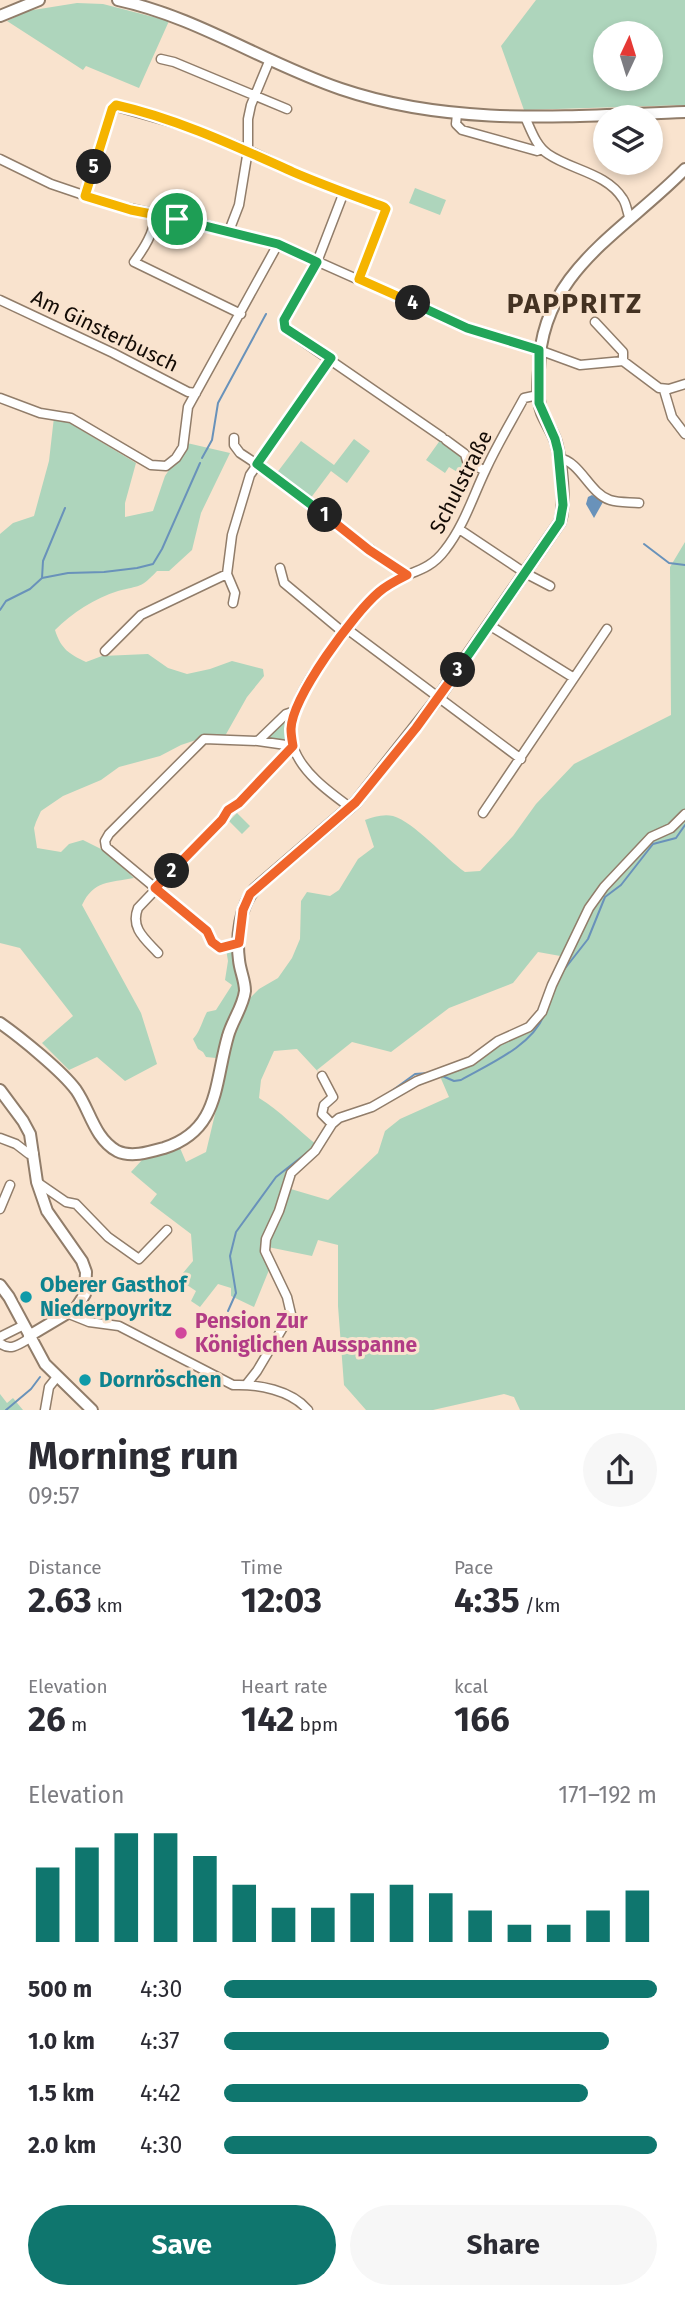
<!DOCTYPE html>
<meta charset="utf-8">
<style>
:root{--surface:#fff;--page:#f7f7f7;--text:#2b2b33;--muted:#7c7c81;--accent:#0f766e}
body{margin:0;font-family:"Fira Sans",sans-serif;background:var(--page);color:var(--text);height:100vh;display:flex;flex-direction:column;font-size:26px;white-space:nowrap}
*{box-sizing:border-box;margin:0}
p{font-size:23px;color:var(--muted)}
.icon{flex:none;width:38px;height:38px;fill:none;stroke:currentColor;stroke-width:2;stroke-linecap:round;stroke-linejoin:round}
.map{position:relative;height:1410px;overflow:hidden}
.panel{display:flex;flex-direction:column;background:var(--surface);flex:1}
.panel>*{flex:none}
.needle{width:46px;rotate:4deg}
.fabs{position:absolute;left:593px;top:21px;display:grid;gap:14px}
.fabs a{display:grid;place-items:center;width:70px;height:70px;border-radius:50%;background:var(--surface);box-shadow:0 4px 10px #0003;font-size:35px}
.pin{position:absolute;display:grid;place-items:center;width:60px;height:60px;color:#fff;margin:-30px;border:4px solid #fff;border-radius:50%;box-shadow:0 2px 7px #0007}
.km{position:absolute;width:35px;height:35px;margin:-18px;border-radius:50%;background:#222;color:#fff;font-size:19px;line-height:35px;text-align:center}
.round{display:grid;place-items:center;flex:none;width:74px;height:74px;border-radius:37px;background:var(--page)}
.summary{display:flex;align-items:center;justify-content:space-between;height:119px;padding:0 28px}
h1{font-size:38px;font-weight:700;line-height:52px}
.stats{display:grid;grid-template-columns:repeat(3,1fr);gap:10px;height:119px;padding:7px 28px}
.stats div{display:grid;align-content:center}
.stats b{font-size:35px;font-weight:700}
.stats small{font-size:19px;font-weight:400}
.stats p{font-size:19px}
.chart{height:196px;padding:14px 28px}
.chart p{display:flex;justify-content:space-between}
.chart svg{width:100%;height:126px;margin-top:7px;stroke:var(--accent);stroke-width:6}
.primary-button{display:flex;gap:14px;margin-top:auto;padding:14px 28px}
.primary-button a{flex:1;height:80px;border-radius:42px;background:var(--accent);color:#fff;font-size:28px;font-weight:700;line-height:80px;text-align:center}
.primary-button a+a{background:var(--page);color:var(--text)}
ul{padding:0 28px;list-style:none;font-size:23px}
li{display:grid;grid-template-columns:112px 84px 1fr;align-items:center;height:52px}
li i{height:18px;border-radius:9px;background:var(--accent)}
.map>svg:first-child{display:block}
.green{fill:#aed5bc;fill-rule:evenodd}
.water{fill:#6992ba}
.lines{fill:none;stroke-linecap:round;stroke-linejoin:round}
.stream{stroke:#6992ba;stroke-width:2}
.street-casing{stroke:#917d6a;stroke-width:11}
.secondary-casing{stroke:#917d6a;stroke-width:14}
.street{stroke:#fff;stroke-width:8}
.secondary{stroke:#fff;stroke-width:10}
.split-1-casing{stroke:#fff;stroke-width:14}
.split-2-casing{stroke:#fff;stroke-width:14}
.split-3-casing{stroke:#fff;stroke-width:14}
.split-4-casing{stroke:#fff;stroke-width:14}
.split-5-casing{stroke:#fff;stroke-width:14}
.split-6-casing{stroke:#fff;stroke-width:14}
.split-1{stroke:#22a559;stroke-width:9}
.split-2{stroke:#f0652b;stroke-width:9}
.split-3{stroke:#f0652b;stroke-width:9}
.split-4{stroke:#22a559;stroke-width:9}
.split-5{stroke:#f5b400;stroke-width:9}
.split-6{stroke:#f5b400;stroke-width:9}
.culture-dot{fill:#0f9aa8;stroke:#f9e3ce;stroke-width:2.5}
.hotel-dot{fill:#d1479c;stroke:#f9e3ce;stroke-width:2.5}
.labels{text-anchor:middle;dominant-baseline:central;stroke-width:6;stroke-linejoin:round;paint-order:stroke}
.street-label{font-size:21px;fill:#130b05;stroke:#f9e3ce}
.culture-label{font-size:21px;font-weight:bold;fill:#0d838f;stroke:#f9e3ce;text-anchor:start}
.hotel-label{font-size:21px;font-weight:bold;fill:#b23c85;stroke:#f9e3ce;text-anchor:start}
.district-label{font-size:28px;font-weight:bold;letter-spacing:2px;fill:#443222;stroke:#f9e3ce}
</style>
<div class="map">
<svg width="685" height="1410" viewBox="0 0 685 1410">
<rect width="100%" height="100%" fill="#f9e3ce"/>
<!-- green -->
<path class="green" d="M536,0H685V105L524,110L501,46ZM606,33H651V79H606Z
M77,3L103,4L169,21L139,88L86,66L83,70L7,21L27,11Z
M415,188L446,200L440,215L409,203Z
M54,417L68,422L136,463L125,503V517L153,511L165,476L187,443L230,453L201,513L192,550L169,571H157C140,589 140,585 118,591C95,598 72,613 55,630C61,649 69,654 86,662L102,656L148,654L168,668L187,674L210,669L232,661L263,669L264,676L247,697L225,736L202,738L181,745L160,756L119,767L101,780L63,796L41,811L36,822L34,828L37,848L61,852L69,844L83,840L105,851L134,878C109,883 94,880 82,905L141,1013L157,1064L125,1081L97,1057L69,1070L42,1043L73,1016L20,948L0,943V534L13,523L34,516L49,461Z
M354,439L370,451L347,483L331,471L310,499L276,474L301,441L334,465Z
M441,439L461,454L464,463L459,473L449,467L445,473L426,460Z
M685,542V1410H520L514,1397L504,1394L433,1410H366L344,1385L338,1306V1245L318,1240L312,1256L268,1247L275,1266L269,1270L254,1307L231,1296V1288L218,1284L200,1307L191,1301L196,1291L178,1279L193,1261L191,1234L150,1203L157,1194L131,1172L142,1160L180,1148L186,1162L206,1152L234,1034L249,999L259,989L278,978L292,958L300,939L301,901L307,892L330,896L339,890L358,859L374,847L365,820C373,817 383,814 393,816C414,822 445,858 465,872L480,871L513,836L536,804L574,764L671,715L670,567ZM538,952L566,957L536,1021L439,1074L449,1097L400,1119L385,1131L378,1153L328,1200L284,1187L317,1145C297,1129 280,1111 259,1098L261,1080L274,1051L297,1049L322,1076L317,1070L352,1042L391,1052L449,1008L513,983Z
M291,715L288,737L284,742L264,738L281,720Z
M237,813L250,826L242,834L229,821Z
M235,946L241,989L236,1008L216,1058L206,1057L203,1052L198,1049L193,1039C200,1032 202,1021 207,1012L216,1010L232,985L225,980L228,961L226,949Z
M0,1394L7,1403L13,1398L23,1410H0Z"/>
<!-- water -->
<path class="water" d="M592,495L603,502L594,518L586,504L588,497Z"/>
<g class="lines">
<!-- stream -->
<path class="stream" d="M202,458L212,440L218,403L266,314
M644,544L669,563L685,565
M42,578L43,561L65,508
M0,610L6,601L30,589L42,578L68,573L104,572L137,568L153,564L162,549L200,463
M563,971L588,939L605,897L621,885L653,844L676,838L685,825
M440,1075L454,1081L461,1080C489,1064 532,1046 544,1015
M393,1090L415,1074L428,1073
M83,1307L95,1303L135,1307L142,1310L150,1317
M228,1311L236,1293L230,1256L236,1232L276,1177L313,1148
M6,1410L31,1389L40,1377"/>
<defs>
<path id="street" d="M161,59L174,62L287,109
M457,114L456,124L462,130L537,151L542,149
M525,117C531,130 536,146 548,154C571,170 607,173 623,199C627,205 627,213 630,219
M0,159L51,184L110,204L203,224L278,244L467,328L539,350L580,365L623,361L659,388L669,389L685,384
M344,192L317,262L284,320L285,329L442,437
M85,196L114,106L188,127L248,150L294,172L386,208L359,279
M156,215C153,234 145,247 134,262L241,314
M229,231L239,205L248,150V119L251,105L270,59
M0,300L113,353L188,392L196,393
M595,322L623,352V361
M664,390L672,417L685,434
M0,398L40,413L71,418L151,465L166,466L176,458L183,447L188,407L278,244
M234,438V445L240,453C298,490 349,537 407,575
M446,440L465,454L467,461L485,471
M559,458C581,462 589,493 610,500C619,503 630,502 639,503
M459,529L525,573L550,586
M280,568L284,583L344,633
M233,603L235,593L227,574L232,535L250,475L331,358
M347,629L521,759
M105,651L141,615L227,574
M574,678L607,629
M258,741L293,746
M351,808C329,792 301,772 293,746C281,705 330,650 354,620C365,608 374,595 387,585C408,571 428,573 445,550C464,526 473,496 486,469C497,445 511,422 524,398L538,395
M483,813L574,678L489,625
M239,943L220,948L212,942L207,931L106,847L105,841L109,834L204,739L258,741L286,714L295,711
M158,953C145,939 130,928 138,908L222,820L228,810L239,803L293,746
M322,1076L333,1097L324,1105L322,1114L332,1124
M0,1138L16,1144L29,1154H34
M37,1182L66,1202L76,1204L108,1237L139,1259L167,1230
M0,1209L10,1185
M69,1314L89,1322L119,1326L233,1385C258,1384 291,1390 308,1410
M0,1337L24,1325
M0,1343C10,1352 20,1344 30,1338
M246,1385L257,1371L291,1314L287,1297L265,1251L266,1239L279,1211L291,1173L315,1151L332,1124L339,1118L372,1107L417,1081L471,1061L498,1041L529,1027L542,1012L552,985L589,908L604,887L651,837L671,828L685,814
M45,1410L49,1387L57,1377"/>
<path id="secondary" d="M118,0C197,17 264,63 341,89C453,127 569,116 685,112
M0,16L39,0
M0,1023C20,1037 62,1071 76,1090C90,1110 94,1138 117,1151C131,1158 150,1152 164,1148C220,1130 214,1084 228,1036C232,1021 243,1007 245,991C245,980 240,971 239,960C236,938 240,905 255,889L356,802L438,698L560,522C566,503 561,461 556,442C553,432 546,423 542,413C537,399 538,385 539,370C540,271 624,232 685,169
M0,1090L23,1121L30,1134L37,1182L47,1211L82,1261L86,1272L85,1294L76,1308L29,1336
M0,1285L9,1297L45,1364L92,1410"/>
</defs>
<!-- street casing -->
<use href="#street" class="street-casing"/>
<!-- secondary casing -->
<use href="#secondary" class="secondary-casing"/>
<!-- street -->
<use href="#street" class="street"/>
<!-- secondary -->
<use href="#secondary" class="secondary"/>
</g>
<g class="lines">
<defs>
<path id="split-1" d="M177,219L278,244L317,262L284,320L285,328L331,358L257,464L325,515"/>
<path id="split-2" d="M172,871L222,820L228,810L239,803L293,746C292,740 291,735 291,729C292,697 354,613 379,592C387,585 397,580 407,575L369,550L325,515"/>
<path id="split-3" d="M172,871L155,888L207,931L212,942L220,948L239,943L243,910L250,894L356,802L416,728L458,670"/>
<path id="split-4" d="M413,303L467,328L539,350V403L555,439L558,451L563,505L560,522L458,670"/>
<path id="split-5" d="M94,167L112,109L116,105C178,119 235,146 293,172C323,185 354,196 384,207L386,209L359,279L413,303"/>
<path id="split-6" d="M94,167L85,196L131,210L177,219"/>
</defs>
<!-- split-1 casing -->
<use href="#split-1" class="split-1-casing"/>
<!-- split-2 casing -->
<use href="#split-2" class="split-2-casing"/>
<!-- split-3 casing -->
<use href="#split-3" class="split-3-casing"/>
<!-- split-4 casing -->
<use href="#split-4" class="split-4-casing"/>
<!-- split-5 casing -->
<use href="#split-5" class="split-5-casing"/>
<!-- split-6 casing -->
<use href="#split-6" class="split-6-casing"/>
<!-- split-1 -->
<use href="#split-1" class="split-1"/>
<!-- split-2 -->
<use href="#split-2" class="split-2"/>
<!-- split-3 -->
<use href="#split-3" class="split-3"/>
<!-- split-4 -->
<use href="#split-4" class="split-4"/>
<!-- split-5 -->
<use href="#split-5" class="split-5"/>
<!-- split-6 -->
<use href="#split-6" class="split-6"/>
</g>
<!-- markers -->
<g class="culture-dot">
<circle cx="26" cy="1297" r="7"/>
<circle cx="85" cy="1380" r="7"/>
</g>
<circle class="hotel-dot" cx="181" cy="1333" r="7"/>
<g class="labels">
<!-- street labels -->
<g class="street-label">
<text transform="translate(105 331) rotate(26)">Am Ginsterbusch</text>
<text transform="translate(461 482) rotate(-63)">Schulstraße</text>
</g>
<!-- culture labels -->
<g class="culture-label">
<text x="40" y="1285">Oberer Gasthof<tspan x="40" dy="24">Niederpoyritz</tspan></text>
<text x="99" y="1380">Dornröschen</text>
</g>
<!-- hotel labels -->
<g class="hotel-label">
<text x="195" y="1321">Pension Zur<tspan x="195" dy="24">Königlichen Ausspanne</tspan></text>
</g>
<!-- district labels -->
<g class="district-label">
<text x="575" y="303">PAPPRITZ</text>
</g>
</g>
</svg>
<div class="fabs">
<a><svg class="needle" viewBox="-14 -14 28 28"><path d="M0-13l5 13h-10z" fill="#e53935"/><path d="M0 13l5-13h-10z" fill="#7c7c81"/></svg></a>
<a><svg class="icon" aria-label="layers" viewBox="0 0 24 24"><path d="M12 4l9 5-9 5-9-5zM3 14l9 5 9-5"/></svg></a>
</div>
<div class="pin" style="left:177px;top:219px;background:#1e9e55"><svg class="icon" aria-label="arrive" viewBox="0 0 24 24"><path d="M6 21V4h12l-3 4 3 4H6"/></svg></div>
<b class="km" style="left:325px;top:515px">1</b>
<b class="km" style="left:172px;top:871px">2</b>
<b class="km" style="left:458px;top:670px">3</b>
<b class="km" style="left:413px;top:303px">4</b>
<b class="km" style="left:94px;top:167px">5</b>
</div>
<section class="panel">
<div class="summary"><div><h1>Morning run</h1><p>09:57</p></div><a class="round"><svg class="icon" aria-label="share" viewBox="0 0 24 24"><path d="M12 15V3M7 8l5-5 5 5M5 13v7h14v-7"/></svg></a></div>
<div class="stats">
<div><p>Distance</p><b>2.63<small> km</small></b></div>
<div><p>Time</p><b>12:03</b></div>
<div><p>Pace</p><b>4:35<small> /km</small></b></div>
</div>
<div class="stats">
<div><p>Elevation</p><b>26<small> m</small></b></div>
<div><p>Heart rate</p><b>142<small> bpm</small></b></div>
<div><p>kcal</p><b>166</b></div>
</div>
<div class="chart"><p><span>Elevation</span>171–192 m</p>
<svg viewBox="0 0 160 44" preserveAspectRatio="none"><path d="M5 44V18M15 44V11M25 44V6M35 44V6M45 44V14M55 44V24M65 44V32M75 44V32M85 44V27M95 44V24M105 44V27M115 44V33M125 44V38M135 44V38M145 44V33M155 44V26"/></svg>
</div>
<ul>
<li><b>500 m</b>4:30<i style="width:100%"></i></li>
<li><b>1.0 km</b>4:37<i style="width:89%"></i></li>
<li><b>1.5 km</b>4:42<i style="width:84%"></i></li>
<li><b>2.0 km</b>4:30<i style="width:100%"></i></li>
</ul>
<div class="primary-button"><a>Save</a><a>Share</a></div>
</section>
